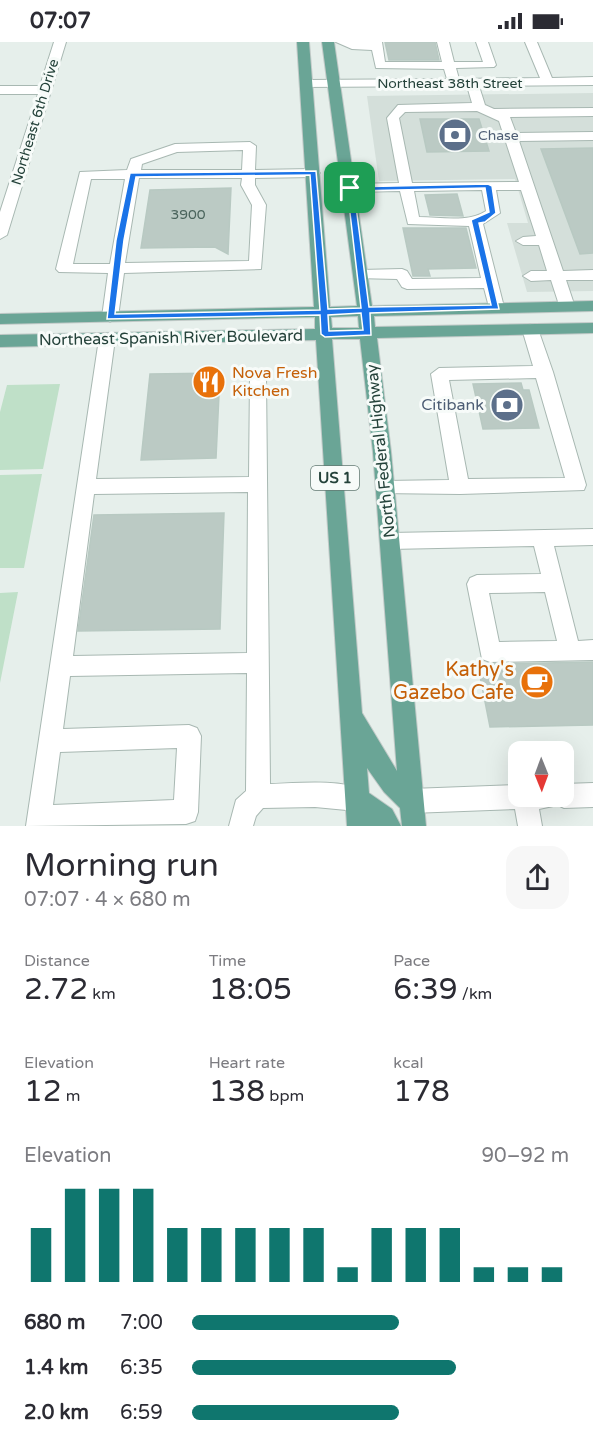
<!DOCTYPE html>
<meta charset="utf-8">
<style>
:root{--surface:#fff;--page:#f7f7f7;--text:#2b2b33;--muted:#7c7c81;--accent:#0f766e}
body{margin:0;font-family:"Varela Round",sans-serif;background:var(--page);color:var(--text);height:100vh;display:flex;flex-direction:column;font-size:22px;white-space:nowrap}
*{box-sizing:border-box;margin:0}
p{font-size:20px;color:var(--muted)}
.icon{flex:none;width:33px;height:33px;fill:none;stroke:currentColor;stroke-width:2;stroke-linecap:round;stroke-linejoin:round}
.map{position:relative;height:784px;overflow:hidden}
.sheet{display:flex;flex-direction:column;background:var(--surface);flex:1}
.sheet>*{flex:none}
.needle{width:39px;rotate:179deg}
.tools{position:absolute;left:508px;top:699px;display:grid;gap:12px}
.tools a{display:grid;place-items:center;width:66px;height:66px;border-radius:12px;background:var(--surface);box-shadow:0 6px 24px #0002;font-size:30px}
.pin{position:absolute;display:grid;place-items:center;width:51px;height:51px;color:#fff;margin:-26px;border-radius:12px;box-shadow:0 3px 9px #0006}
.round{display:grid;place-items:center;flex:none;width:63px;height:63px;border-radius:18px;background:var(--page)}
.head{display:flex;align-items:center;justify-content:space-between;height:102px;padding:0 24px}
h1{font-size:33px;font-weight:600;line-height:45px}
.metrics{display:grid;grid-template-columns:repeat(3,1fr);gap:9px;height:102px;padding:6px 24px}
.metrics div{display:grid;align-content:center}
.metrics b{font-size:30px;font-weight:600}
.metrics small{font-size:16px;font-weight:400}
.metrics p{font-size:16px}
.chart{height:168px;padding:12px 24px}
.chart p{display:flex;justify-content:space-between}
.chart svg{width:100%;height:108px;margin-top:6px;stroke:var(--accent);stroke-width:6}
ul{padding:0 24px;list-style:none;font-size:20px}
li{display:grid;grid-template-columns:96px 72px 1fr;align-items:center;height:45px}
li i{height:15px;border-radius:8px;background:var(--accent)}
.status{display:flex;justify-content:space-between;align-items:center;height:42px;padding:0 30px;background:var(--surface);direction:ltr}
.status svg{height:16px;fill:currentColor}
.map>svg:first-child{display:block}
.built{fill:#d4dfda}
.green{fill:#bfe0c8}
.building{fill:#bbcac4;stroke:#b8c9c2;stroke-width:1.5}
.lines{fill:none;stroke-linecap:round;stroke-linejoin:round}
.minor-casing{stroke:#a8b8b2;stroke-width:2}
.major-casing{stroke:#c2cac8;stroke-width:2}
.minor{fill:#fff;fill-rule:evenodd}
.major{fill:#6aa596;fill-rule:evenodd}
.route{fill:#1a73e8;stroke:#fff;stroke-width:1.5;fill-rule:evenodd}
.labels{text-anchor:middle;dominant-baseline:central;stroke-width:6;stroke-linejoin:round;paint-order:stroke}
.far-street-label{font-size:14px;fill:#24423a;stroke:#f7fbf9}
.far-service-label{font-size:14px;fill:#4e5e75;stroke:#f7fbf9;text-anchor:start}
.number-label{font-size:14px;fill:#4a645c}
.shield{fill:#f7fbf9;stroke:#637a73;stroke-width:1.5}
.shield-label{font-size:15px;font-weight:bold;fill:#24423a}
.street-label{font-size:16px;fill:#24423a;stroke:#f7fbf9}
.food-label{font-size:16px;fill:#c56008;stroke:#f7fbf9;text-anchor:start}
.service-label{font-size:16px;fill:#4e5e75;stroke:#f7fbf9;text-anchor:end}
.near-food-label{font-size:20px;fill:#c56008;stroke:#f7fbf9;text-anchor:end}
</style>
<div class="status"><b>07:07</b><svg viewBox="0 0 49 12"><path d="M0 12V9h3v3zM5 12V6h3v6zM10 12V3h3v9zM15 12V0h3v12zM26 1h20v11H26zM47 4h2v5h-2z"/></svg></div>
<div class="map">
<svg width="593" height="784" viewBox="0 0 593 784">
<rect width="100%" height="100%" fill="#e6efeb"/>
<!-- built -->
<path class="built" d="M593,51V249L527,250L507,181H528L515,137L379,139L367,54Z"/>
<!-- green -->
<path class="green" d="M60,342L43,427L0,428V370L7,343Z
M42,432L24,526H0V433Z
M18,550L0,641V551Z"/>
<!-- building -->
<path class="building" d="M385,0H435L439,18H389Z
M420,77H479L489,109L427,110Z
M593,106V211L580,212L541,107Z
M231,146L228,212L215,205L141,206L150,148Z
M457,152L463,174L430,173L425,153Z
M403,186H466L476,226L428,227L430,234H413Z
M220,331L216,416L141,418L150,332Z
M521,341L523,348H529L539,386L483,387L473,342Z
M224,471L220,587L78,589L94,473Z
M477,619L490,622L593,620V683L490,685Z"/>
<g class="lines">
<defs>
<path id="minor" d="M54,0H66L7,193L0,197V170L38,52H0V44H40Z
M336,0H382L385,20H442L437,0H449L454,20H483L476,0H488L496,23L494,25L456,26L459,37L540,36L525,0H537L552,36L593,35V43L479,44L485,63L494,67L593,66V74L510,75L516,91L593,90V98L519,99L563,229L593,228V238H566L575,265L573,269H561L551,238L531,239L523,234L531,229H547L539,203H523L516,199L523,195L536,194L521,148H496L500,171L483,182L504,265L502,269H490L484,246L407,247L402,245L397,237L356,236L353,233L361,228L402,227L407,229L412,237L481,236L469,184L408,182L400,149L350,150L343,146L350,142L399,141L387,76L398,63L472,61L467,44L302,45V39L306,38L447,37L444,27L376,26L372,8L352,7ZM477,69L499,79L519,140L412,141L399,76L405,70ZM482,148L486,169C468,181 440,175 419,175L414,149Z
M250,100L256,104L255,128L313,127L320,131L313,135L255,136V143L266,163L261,227L124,231L118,275L110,280L102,275L108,231L59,230L56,227L80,130L127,128L131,117L175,102ZM243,108L242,128H141L142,122L177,110ZM139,136H242L241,143L252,163L249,219L125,221ZM91,137H125L110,222H73Z
M530,282L538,287L553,330L586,443L584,448L460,452L378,451L376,446L378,441L385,439L449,438L431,332L439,326L533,324L522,287ZM536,336L565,436L468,437L449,338Z
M107,291L115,297L96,437L249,435L250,334L258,328L266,334L270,742C300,741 337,737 366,748L369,757L366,766L357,769L315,765L263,766L256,774L253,784H229L236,758L246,749L247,631L70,634L63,687L189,683L197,686L201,694L198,770L195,779L186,782L26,784L99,297ZM248,450L247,611L73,614L94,452ZM177,706L174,758L53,763L60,710Z
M593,487V503L554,504L578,599L593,598V618L490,620L482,617L467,542L470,536L477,533L541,532L534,504L390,507L383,505L380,499L383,493L390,491ZM545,550L557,599L499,600L489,551Z
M593,741V765L564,766L558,763L539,767L542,784H518L515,767L411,771L402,768L399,759L402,750L411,747L519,743V754H564V742Z"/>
<path id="major" d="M297,0H309L330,265L357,264L322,0H334L372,264L593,259V269L374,274L375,285L593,281V291L377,296L391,410L426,784H402L400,766L384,750L367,726L369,751L392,767L401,784H347L316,298L0,305V293L315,287V275L0,282V272L314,265ZM358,274L359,286H332L331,275ZM332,297H360L373,410L397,729L362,671Z"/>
</defs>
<!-- minor casing -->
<use href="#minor" class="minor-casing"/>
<!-- major casing -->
<use href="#major" class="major-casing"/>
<!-- minor -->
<use href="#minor" class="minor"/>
<!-- major -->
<use href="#major" class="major"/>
</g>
<!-- route -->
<path class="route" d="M316,129L328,267L361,266L347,145L488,142L492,144L496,171L485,180L479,181L499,267L370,271L371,293L325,295L321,292L320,273L107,277L116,198L130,131ZM310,133L320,268L115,272L124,198L136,135ZM485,146L489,170L471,178L491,263L369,265L354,149ZM361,271L363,288L329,289L328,273Z"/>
<!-- icons -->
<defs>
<symbol id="bank-disc" viewBox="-11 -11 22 22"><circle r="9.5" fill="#5c6f8a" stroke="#f7fbf9"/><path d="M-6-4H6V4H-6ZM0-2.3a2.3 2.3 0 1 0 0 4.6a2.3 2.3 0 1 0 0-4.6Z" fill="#fff"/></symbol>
<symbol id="restaurant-disc" viewBox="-11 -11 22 22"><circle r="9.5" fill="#e8710a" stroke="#f7fbf9"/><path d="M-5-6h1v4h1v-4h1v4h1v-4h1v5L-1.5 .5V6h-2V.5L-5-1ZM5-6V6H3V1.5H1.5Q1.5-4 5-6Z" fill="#fff"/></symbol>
<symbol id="cafe-disc" viewBox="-11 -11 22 22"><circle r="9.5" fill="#e8710a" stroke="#f7fbf9"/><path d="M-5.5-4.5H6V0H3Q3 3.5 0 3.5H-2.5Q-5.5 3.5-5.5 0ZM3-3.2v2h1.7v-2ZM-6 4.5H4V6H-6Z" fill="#fff"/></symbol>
</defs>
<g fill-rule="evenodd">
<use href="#bank-disc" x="436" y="74" width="38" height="38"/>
<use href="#restaurant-disc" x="190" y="321" width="38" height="38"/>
<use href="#bank-disc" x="488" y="344" width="38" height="38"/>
<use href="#cafe-disc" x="518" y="621" width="38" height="38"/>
</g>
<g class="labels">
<!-- far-street labels -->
<g class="far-street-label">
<text x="450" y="41">Northeast 38th Street</text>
<text transform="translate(35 80) rotate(-73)">Northeast 6th Drive</text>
</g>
<!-- far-service labels -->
<g class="far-service-label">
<text x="478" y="93">Chase</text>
</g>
<!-- number labels -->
<g class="number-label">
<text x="188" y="172">3900</text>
</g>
<!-- shield labels -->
<rect class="shield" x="311" y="424" width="48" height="24" rx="4.5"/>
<g class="shield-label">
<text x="335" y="436">US 1</text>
</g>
<!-- street labels -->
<g class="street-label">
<text transform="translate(171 296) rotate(-1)">Northeast Spanish River Boulevard</text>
<text transform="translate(381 409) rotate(-96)">North Federal Highway</text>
</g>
<!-- food labels -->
<g class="food-label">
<text x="232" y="331">Nova Fresh<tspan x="232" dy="18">Kitchen</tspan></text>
</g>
<!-- service labels -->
<g class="service-label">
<text x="484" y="363">Citibank</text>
</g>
<!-- near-food labels -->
<g class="near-food-label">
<text x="514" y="628">Kathy's<tspan x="514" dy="23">Gazebo Cafe</tspan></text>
</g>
</g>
</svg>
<div class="tools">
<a><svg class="needle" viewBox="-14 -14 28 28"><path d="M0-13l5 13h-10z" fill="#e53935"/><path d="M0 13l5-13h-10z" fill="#7c7c81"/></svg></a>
</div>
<div class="pin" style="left:350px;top:146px;background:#1e9e55"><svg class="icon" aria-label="arrive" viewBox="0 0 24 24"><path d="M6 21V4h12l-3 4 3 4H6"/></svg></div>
</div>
<section class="sheet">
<div class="head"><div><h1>Morning run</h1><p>07:07 · 4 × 680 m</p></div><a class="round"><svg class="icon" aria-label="share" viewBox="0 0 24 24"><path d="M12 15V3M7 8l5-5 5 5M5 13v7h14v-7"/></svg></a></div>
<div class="metrics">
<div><p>Distance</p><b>2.72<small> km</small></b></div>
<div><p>Time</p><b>18:05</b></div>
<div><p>Pace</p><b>6:39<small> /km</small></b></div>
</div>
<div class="metrics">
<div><p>Elevation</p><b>12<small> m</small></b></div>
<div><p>Heart rate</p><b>138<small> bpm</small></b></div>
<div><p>kcal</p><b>178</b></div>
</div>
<div class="chart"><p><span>Elevation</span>90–92 m</p>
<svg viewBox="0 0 160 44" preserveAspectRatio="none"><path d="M5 44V22M15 44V6M25 44V6M35 44V6M45 44V22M55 44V22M65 44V22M75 44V22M85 44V22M95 44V38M105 44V22M115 44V22M125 44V22M135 44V38M145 44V38M155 44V38"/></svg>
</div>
<ul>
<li><b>680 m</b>7:00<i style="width:55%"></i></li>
<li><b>1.4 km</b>6:35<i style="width:70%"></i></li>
<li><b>2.0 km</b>6:59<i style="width:55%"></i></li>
</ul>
</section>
